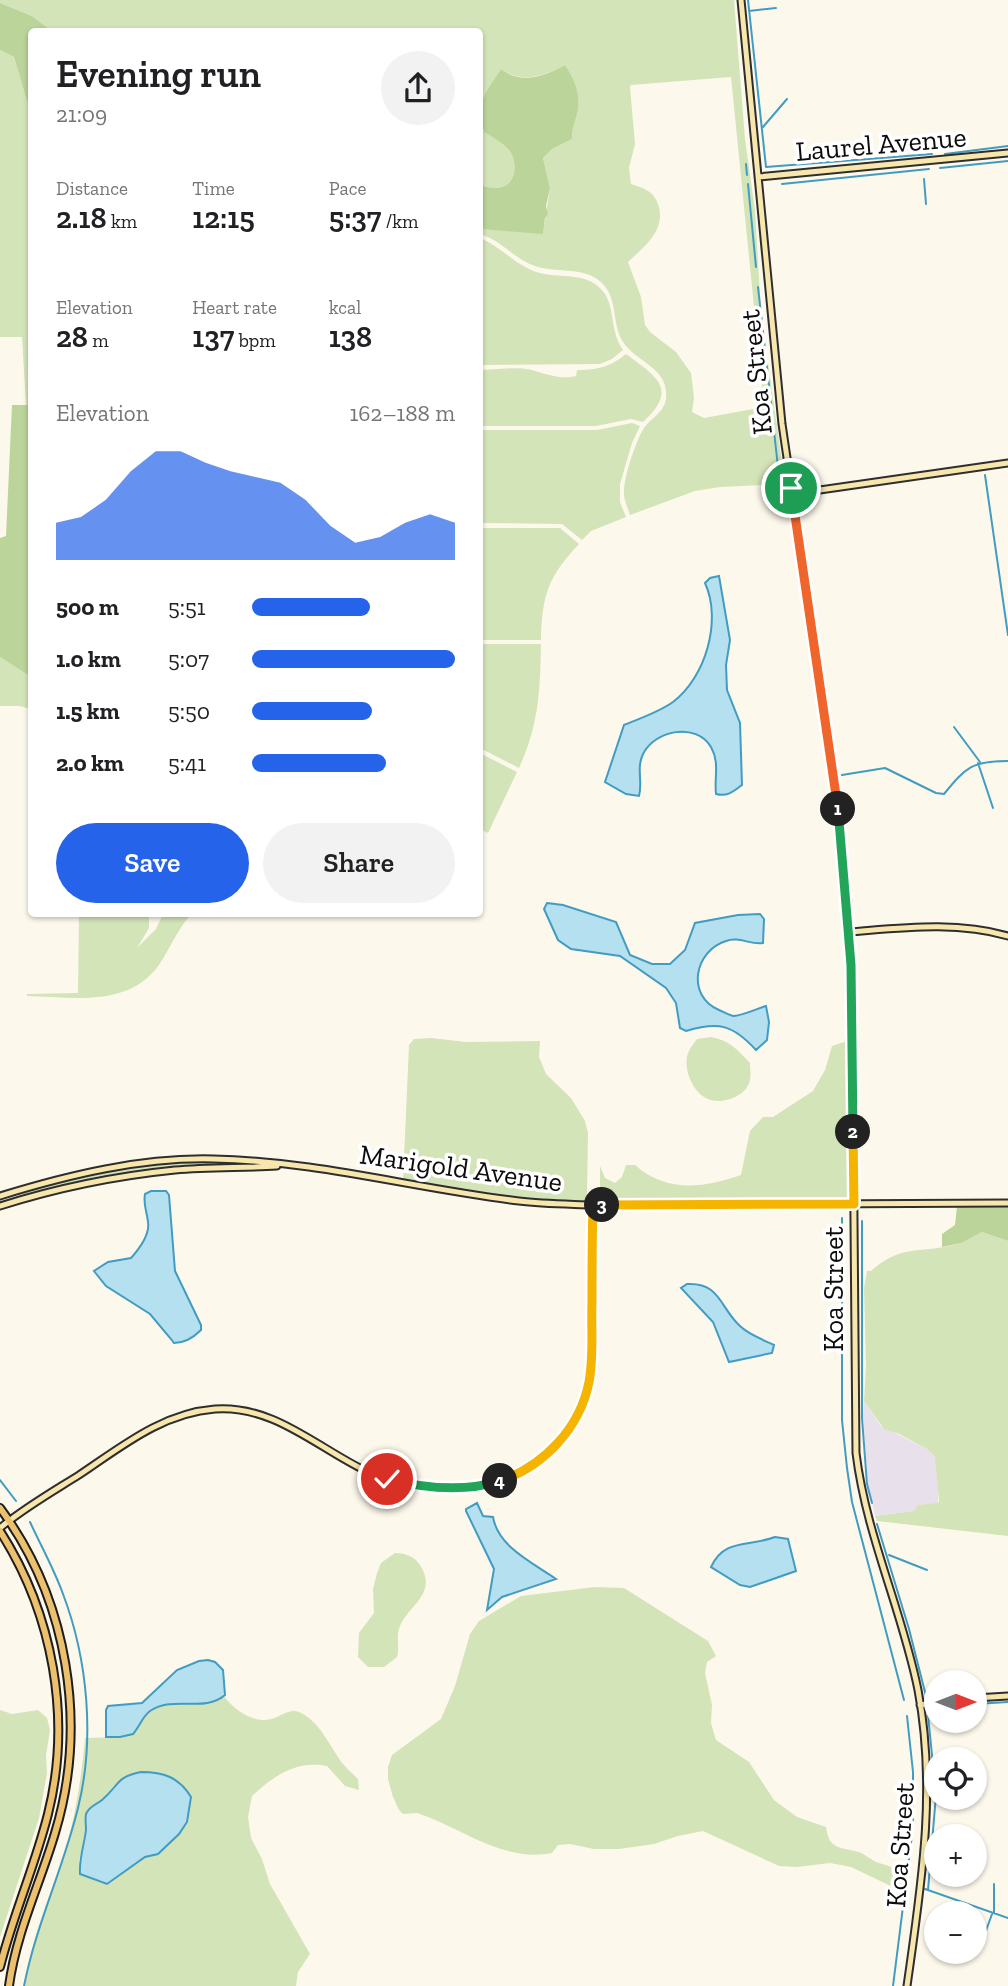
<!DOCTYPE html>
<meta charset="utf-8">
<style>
:root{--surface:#fff;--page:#f2f2f2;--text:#202124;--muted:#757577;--accent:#2563eb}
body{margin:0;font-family:"Zilla Slab",serif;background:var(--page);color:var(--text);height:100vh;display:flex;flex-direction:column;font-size:26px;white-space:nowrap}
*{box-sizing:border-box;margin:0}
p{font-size:23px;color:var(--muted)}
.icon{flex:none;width:38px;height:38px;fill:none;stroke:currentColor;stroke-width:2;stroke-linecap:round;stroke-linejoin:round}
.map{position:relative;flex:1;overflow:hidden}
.side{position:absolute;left:28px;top:28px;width:455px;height:889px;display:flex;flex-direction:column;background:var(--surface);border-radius:7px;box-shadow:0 2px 5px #0004}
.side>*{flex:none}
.needle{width:46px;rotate:90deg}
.fabs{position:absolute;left:924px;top:1670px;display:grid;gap:14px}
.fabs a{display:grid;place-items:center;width:63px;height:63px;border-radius:50%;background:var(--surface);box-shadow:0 2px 5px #0004;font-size:35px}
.pin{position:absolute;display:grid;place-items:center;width:60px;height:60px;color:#fff;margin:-30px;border:4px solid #fff;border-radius:50%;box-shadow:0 2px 7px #0007}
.km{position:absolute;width:35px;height:35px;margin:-18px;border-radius:50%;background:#222;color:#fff;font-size:19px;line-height:35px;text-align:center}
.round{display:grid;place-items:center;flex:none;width:74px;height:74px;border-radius:37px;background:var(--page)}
.overview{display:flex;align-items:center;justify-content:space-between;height:119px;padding:0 28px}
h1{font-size:38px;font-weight:600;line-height:52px}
.stats{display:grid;grid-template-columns:repeat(3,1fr);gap:10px;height:119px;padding:7px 28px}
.stats div{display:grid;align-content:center}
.stats b{font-size:30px;font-weight:600}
.stats small{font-size:19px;font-weight:400}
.stats p{font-size:19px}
.chart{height:196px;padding:14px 28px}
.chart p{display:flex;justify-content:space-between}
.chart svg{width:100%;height:126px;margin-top:7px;fill:var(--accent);opacity:.7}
.action{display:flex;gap:14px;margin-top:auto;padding:14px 28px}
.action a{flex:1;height:80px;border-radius:42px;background:var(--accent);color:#fff;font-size:28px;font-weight:600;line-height:80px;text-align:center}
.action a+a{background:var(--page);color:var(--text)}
ul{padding:0 28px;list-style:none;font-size:23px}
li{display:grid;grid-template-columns:112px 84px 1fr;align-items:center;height:52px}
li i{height:18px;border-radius:9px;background:var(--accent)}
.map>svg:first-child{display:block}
.industrial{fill:#e8e0ea}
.green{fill:#d4e4b9;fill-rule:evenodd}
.forest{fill:#bad49a}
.water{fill:#b5e0f0;stroke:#429cc1;stroke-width:2}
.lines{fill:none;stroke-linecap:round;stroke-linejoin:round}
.stream{stroke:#429cc1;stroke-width:2}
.secondary-casing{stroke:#2e2e2e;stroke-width:9}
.primary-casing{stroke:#1d1d1d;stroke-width:10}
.secondary{stroke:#f8e7ac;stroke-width:5}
.primary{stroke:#ecc06d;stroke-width:6}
.split-1-casing{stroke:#fff;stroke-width:14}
.split-2-casing{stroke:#fff;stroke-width:14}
.split-3-casing{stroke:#fff;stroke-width:14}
.split-4-casing{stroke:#fff;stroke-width:14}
.split-5-casing{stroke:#fff;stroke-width:14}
.split-1{stroke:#f0652b;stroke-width:9}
.split-2{stroke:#22a559;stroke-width:9}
.split-3{stroke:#f5b400;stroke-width:9}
.split-4{stroke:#f5b400;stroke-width:9}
.split-5{stroke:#22a559;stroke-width:9}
.labels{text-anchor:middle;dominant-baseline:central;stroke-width:7;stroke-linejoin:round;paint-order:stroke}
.street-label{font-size:28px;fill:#0c0c0c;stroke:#fff}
</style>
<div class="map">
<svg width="1008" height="1986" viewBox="0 0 1008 1986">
<rect width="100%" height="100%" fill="#fdf8ec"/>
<!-- industrial -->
<path class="industrial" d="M864,1401L881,1426L927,1449L935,1457L938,1470V1504L918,1505L914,1511L875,1516L868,1486L863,1415Z"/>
<!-- green -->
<path class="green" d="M0,0H734L745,139L755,210L761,312L785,484L720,487L695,491L630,515C628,508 624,501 624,494C623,479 636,440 644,428C651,418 665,412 666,398C669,368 636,362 623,342C610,321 620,295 597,279C580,267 554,273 535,266C514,259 501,240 480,234V229L543,233L550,188L543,158L552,149L572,139C572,125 576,121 578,110C581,94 574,78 565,65C544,76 523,84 501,69C486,93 477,103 484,132C493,138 506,144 511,153C517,164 516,183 502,187C495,189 486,187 480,185V32L52,31L32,16L0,3ZM731,77L764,407L704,418L692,412L694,398L691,373L676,352L650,332L645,325L641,297L628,262C644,247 665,231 659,207C657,200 653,193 646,190C642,187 636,186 631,184L629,168L635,144L630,87L631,85Z
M0,50L14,57L31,115V405H26L22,337H0Z
M480,238C502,247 517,267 540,273C564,279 589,271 605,294C615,310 610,331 623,350L612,359L600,364L480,365Z
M626,354C655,376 680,388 643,422L631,419L596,426H480V370C493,370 519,366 532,370C546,374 560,380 576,376L577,370C597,370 610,367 626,354Z
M632,423L640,426L632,443L620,484V502L626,517L591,531L582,540L562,524L480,523V430H597Z
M480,528H560L579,544C548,577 542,595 541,640H480Z
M480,644H541C540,692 539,724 519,768L480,748Z
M0,657L31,677V709L19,706H0Z
M480,753L517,772L488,833L480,829Z
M79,914H149V928L137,948L156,929L163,914H191C178,929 170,948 159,965C128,1008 73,997 27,996V994L78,993Z
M711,1037C729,1040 738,1050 750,1063C750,1068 751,1074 750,1080C747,1097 719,1107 704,1097C691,1089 683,1067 688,1053C690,1048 694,1043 697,1039Z
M431,1038L466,1042L540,1041L539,1057L546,1074L571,1098L585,1121L588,1133L587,1195L590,1203L519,1199L403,1180L409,1045L414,1039Z
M847,1041L848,1202L596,1203L600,1195V1166L605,1178L615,1183L622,1177L626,1165H635C667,1193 703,1188 741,1175L750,1131L763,1117H773L813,1091L825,1070L832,1046Z
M213,1161L264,1164C183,1163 103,1176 24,1196L23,1191C85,1175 148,1162 213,1161Z
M982,1232L1008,1241V1536L877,1521L875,1516L914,1511L918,1505L938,1503L939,1501L935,1457L927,1449L899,1434L884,1429L864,1401L866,1367L864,1288L867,1271H871C902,1244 917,1254 953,1245C963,1243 972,1236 982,1232Z
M395,1553C405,1553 414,1556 420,1565C439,1595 406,1606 399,1629C396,1639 400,1648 397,1657L384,1667H368L358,1657L359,1633L374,1613L373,1589L377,1573L381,1563Z
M595,1587L624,1588L708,1641L716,1656L707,1662L705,1673L712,1705L711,1723L716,1740L749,1762L774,1800L797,1817L826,1827C829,1850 840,1847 859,1852C864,1854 869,1858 874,1861C885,1866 896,1866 906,1874L908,1885L905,1889H897L851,1867L841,1865L830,1863L797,1867L779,1866L703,1831L678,1836L654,1844L619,1849H594L570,1844L558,1845L552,1853C507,1862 468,1833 428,1817L417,1813L403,1814L399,1810L393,1797L388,1779V1767L392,1755L441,1719L455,1686L470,1634L479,1621L521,1596Z
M224,1696C232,1708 250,1721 265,1720C279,1720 288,1706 301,1713C321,1723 330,1747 343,1764C347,1769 353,1774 358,1779L359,1790L345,1786L327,1766C296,1760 275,1775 252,1796L248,1817L251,1838L262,1859L270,1884L310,1954L298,1972L296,1986H24C30,1943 48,1902 62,1861C75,1820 81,1781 85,1738L120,1737L133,1734C139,1726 141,1717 150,1712C173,1695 203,1713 224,1696ZM155,1772L188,1815L187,1822L158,1854L145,1857L107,1884L98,1880L79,1861L86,1830V1815L92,1805L103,1799L114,1785Z
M0,1710L12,1714L38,1710L47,1718L50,1730L46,1755L47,1773L39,1818L0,1937Z"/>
<!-- forest -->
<path class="forest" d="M0,3L32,16L52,31L32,32L31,115L14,57L0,50Z
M565,65C574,78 581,94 578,110C576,121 572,126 572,139L552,149L543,158L550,188L546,206L548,214L545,218L543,234L480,229V185C486,187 495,189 502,187C516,183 517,164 511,153C506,144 493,138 484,132C476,101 485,94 501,69C522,85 545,76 565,65Z
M12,405H31V677L0,657V538L6,536Z
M1008,1205V1241L982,1232L961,1243L942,1247V1234L955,1225L957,1206Z"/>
<!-- water -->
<path class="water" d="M719,576L730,640L726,665L727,690L740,723L742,785C733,792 727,797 716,794C714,777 720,763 711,747C696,722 655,730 643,754C636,769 643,781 639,796L626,794L605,782L624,725C641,718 659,712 673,702C706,677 722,620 705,583L710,578Z
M547,903L563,905L616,922L630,955L652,964H670L685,950L695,923L738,915L760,914L764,919L763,943C750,945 739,936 726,941C694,951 686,996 719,1010C724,1012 730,1016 734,1016C744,1015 756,1009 766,1006L769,1022L767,1040L756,1050C733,1025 719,1021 686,1031L680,1028L676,1003L666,988L620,956L571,949L558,940L544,909Z
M151,1191H166L169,1195L175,1271L201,1325V1330C194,1337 184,1343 174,1343L171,1339L150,1314L106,1286L94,1271L108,1262L131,1258C139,1249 150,1234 148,1222C147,1211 143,1206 145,1194Z
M687,1284C720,1282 720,1308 740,1326C748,1334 763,1340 774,1345L772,1353L729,1362L713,1322L681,1288Z
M477,1503L483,1516L493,1517C498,1547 533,1563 556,1579L502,1597L487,1610L494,1569L466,1511V1509Z
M775,1537L788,1539L796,1571L750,1587L740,1585L711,1567C724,1538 749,1547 775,1537Z
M208,1660L215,1662L223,1670L225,1695C204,1713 174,1695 150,1711C142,1717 140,1726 133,1734L120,1737H106V1710L108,1706L142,1703L177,1670L199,1661Z
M141,1772C163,1772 179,1777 191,1797L187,1822L179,1834L158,1854L145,1857L107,1884L80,1874C79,1858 84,1846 86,1830C86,1825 85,1819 86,1814C90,1805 96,1805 102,1800C119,1786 115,1777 141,1772Z"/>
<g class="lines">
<!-- stream -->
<path class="stream" d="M748,0L766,167L932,154
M749,11L776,8
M763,127L787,99
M945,154L1008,146
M746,164L747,175
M940,168L1008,161
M924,179L926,204
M748,184L756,267
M782,184L929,169
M758,287L780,485
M985,475L1008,635
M954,727L980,762
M978,763L993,808
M842,775L885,768L936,793L944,794C966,767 972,761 1008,761
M842,1218V1420L847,1468L852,1502L904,1700
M862,1221V1418L867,1484L872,1503
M0,1480L16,1501
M877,1524L909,1629L926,1696H936
M889,1555L927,1570
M975,1704L1008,1702
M925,1889L1008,1918
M928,1890L936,1795L928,1715L931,1709L936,1708
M994,1913V1884
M983,1939L992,1914
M24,1986C36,1925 63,1869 78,1808C95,1740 88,1660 63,1594C54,1569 41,1546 30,1522
M893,1986L913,1827V1772L907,1716"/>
<defs>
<path id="secondary" d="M741,0L782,424L835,782L848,903L852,989L856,1453C866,1535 902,1610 918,1690C937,1790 921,1887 907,1986
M758,177L1008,153
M792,494L1008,463
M849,932C902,928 956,921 1008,936
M0,1196C68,1175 142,1157 214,1159C317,1161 417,1189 519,1201C543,1204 568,1204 593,1205L1008,1203
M0,1206C57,1188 115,1176 175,1170C209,1167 243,1168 277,1166
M0,1528C24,1508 52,1492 79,1475C121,1447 162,1413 215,1409C273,1405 315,1446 364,1470C445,1509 561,1486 587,1390C594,1365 591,1337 591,1311C592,1276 592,1241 593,1205
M975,1698L1008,1696
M920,1705L936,1703"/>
<path id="primary" d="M0,1508C68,1600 88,1724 55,1833C40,1884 16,1933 9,1986
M0,1531C53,1614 72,1718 48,1814C35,1866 13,1915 0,1967"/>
</defs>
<!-- secondary casing -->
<use href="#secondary" class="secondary-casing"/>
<!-- primary casing -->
<use href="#primary" class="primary-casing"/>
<!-- secondary -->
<use href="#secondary" class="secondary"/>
<!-- primary -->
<use href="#primary" class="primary"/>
</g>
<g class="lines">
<defs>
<path id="split-1" d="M791,488L838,809"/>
<path id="split-2" d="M838,809L851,965L853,1132"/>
<path id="split-3" d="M602,1205L854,1204L853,1132"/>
<path id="split-4" d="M500,1481C544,1466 580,1428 589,1382C594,1356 591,1328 592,1302C592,1269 592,1237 593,1205H602"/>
<path id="split-5" d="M387,1479C423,1488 465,1492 500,1481"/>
</defs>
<!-- split-1 casing -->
<use href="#split-1" class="split-1-casing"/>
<!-- split-2 casing -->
<use href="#split-2" class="split-2-casing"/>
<!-- split-3 casing -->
<use href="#split-3" class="split-3-casing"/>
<!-- split-4 casing -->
<use href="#split-4" class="split-4-casing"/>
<!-- split-5 casing -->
<use href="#split-5" class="split-5-casing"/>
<!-- split-1 -->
<use href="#split-1" class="split-1"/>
<!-- split-2 -->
<use href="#split-2" class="split-2"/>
<!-- split-3 -->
<use href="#split-3" class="split-3"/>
<!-- split-4 -->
<use href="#split-4" class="split-4"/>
<!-- split-5 -->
<use href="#split-5" class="split-5"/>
</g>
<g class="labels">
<!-- street labels -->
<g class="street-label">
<text transform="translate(881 144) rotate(-5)">Laurel Avenue</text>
<text transform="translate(756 372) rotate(-96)">Koa Street</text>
<text transform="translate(461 1168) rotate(8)">Marigold Avenue</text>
<text transform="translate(833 1289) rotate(-90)">Koa Street</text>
<text transform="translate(900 1845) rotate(-86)">Koa Street</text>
</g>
</g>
</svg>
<div class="fabs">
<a><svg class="needle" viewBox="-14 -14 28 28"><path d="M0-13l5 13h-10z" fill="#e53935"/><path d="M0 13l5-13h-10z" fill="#757577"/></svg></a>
<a><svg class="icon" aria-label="locate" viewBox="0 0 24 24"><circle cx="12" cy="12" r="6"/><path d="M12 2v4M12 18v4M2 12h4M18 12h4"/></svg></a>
<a>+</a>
<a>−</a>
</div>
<div class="pin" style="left:791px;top:488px;background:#1e9e55"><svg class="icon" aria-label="arrive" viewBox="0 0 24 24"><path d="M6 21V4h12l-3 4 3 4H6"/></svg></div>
<div class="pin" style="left:387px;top:1479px;background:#d93025"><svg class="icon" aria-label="check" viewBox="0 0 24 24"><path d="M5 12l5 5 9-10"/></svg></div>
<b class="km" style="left:838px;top:809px">1</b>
<b class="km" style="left:853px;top:1132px">2</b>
<b class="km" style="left:602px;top:1205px">3</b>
<b class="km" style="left:500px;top:1481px">4</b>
<section class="side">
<div class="overview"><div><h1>Evening run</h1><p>21:09</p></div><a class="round"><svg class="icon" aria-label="share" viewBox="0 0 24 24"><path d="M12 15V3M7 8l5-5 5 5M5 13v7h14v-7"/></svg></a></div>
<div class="stats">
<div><p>Distance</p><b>2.18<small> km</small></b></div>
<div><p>Time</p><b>12:15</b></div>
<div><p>Pace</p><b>5:37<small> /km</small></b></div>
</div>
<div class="stats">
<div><p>Elevation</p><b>28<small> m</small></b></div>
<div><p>Heart rate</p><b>137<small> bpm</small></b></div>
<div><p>kcal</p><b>138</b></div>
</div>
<div class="chart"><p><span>Elevation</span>162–188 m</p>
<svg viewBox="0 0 160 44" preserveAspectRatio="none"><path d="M0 44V31L10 29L20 23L30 13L40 6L50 6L60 10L70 13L80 15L90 17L100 23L110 32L120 38L130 36L140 31L150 28L160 31V44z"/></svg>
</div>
<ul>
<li><b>500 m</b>5:51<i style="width:58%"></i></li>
<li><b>1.0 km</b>5:07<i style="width:100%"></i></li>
<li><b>1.5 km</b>5:50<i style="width:59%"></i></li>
<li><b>2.0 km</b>5:41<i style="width:66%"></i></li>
</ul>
<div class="action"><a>Save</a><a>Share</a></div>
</section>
</div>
